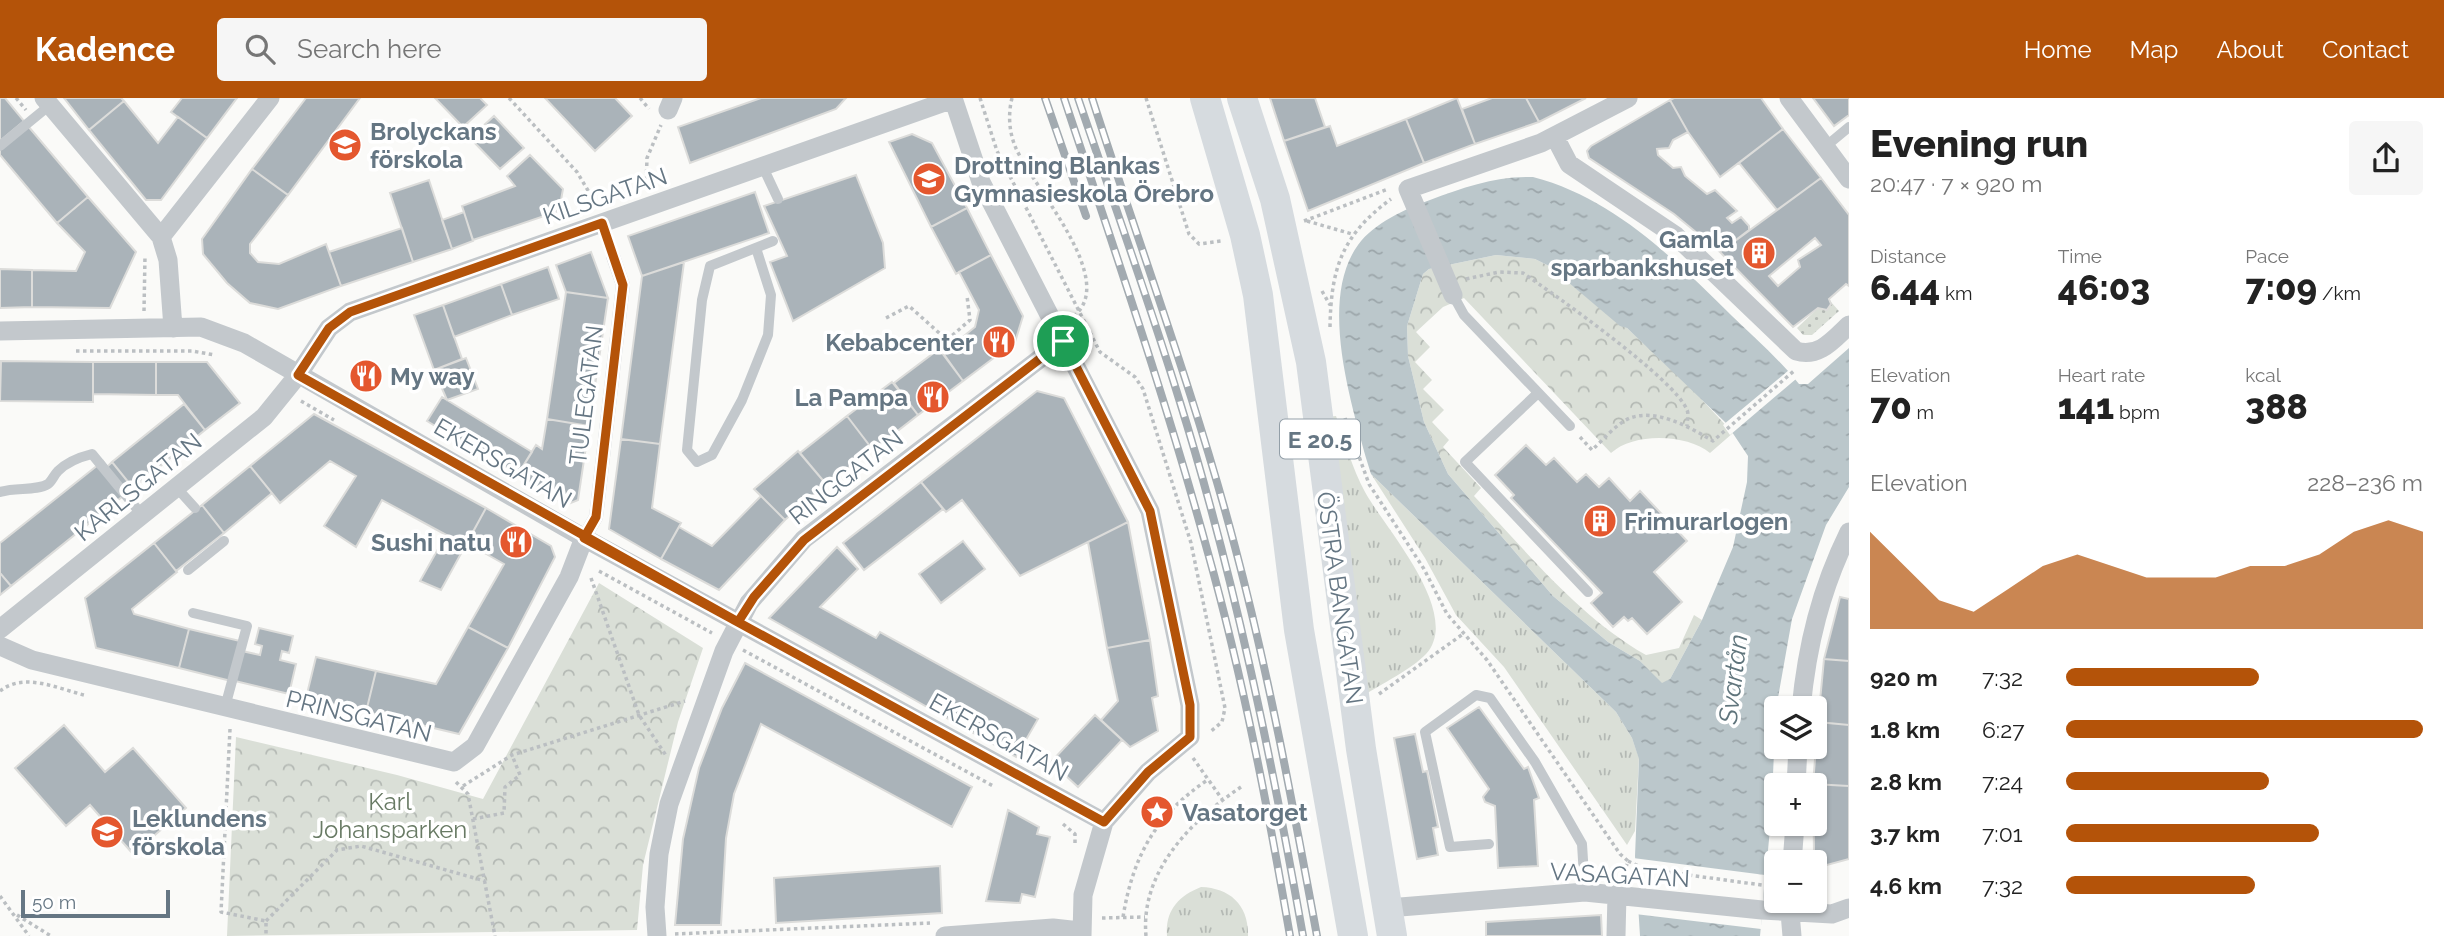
<!DOCTYPE html>
<meta charset="utf-8">
<style>
:root{--surface:#fff;--page:#f6f6f6;--text:#222;--muted:#767676;--accent:#b45309}
body{margin:0;font-family:Raleway,sans-serif;background:var(--page);color:var(--text);height:100vh;display:flex;flex-direction:column;font-size:26px;white-space:nowrap}
*{box-sizing:border-box;margin:0}
p{font-size:23px;color:var(--muted)}
.icon{flex:none;width:38px;height:38px;fill:none;stroke:currentColor;stroke-width:2;stroke-linecap:round;stroke-linejoin:round}
.map{position:relative;flex:1;overflow:hidden}
.details{display:flex;flex-direction:column;background:var(--surface);width:595px}
.details>*{flex:none}
.controls{position:absolute;left:1764px;top:598px;display:grid;gap:14px}
.controls a{display:grid;place-items:center;width:63px;height:63px;border-radius:7px;background:var(--surface);box-shadow:0 2px 5px #0004;font-size:35px}
.scale{position:absolute;left:21px;bottom:18px;width:149px;box-sizing:border-box;padding-left:7px;border:4px solid #657683;border-top:0;font-size:19px;line-height:24px;white-space:nowrap;color:#657683;-webkit-text-stroke:5px #fff;paint-order:stroke}
.pin{position:absolute;display:grid;place-items:center;width:60px;height:60px;color:#fff;margin:-30px;border:4px solid #fff;border-radius:50%;box-shadow:0 2px 7px #0007}
.round{display:grid;place-items:center;flex:none;width:74px;height:74px;border-radius:7px;background:var(--page)}
.head{display:flex;align-items:center;justify-content:space-between;height:119px;padding:0 21px}
h1{font-size:38px;font-weight:800;line-height:52px}
.figures{display:grid;grid-template-columns:repeat(3,1fr);gap:10px;height:119px;padding:7px 21px}
.figures div{display:grid;align-content:center}
.figures b{font-size:35px;font-weight:800}
.figures small{font-size:19px;font-weight:400}
.figures p{font-size:19px}
.chart{height:196px;padding:14px 21px}
.chart p{display:flex;justify-content:space-between}
.chart svg{width:100%;height:126px;margin-top:7px;fill:var(--accent);opacity:.7}
ul{padding:0 21px;list-style:none;font-size:23px}
li{display:grid;grid-template-columns:112px 84px 1fr;align-items:center;height:52px}
li i{height:18px;border-radius:9px;background:var(--accent)}
header{display:flex;align-items:center;gap:42px;box-sizing:border-box;height:98px;padding:0 35px;background:var(--accent);color:#fff}
header strong{font-size:33px}
nav{display:flex;gap:38px;margin-inline-start:auto;font-size:24px}
.search{width:490px;height:63px;background:var(--page);display:flex;align-items:center;gap:18px;box-sizing:border-box;padding:0 24px;border-radius:7px;color:var(--muted);font-size:26px}
main{display:flex;flex:1;min-height:0}
.map>svg:first-child{display:block}
.grass{fill:url(#grass-tufts)}
.forest{fill:url(#forest-crowns)}
.garden{fill:url(#garden-dots)}
.water{fill:url(#water-ripples);fill-rule:evenodd}
.pier{fill:#fafaf8}
.building{fill:#aab3b9;stroke:#dcdcda;stroke-width:2;fill-rule:evenodd}
.lines{fill:none;stroke-linecap:round;stroke-linejoin:round}
.path{stroke:#bbbfc2;stroke-width:3.5;stroke-dasharray:3.5 3.5;stroke-linecap:butt}
.service{stroke:#c3c8cc;stroke-width:10}
.pedestrian{stroke:#c3c8cc;stroke-width:14}
.minor{stroke:#c3c8cc;stroke-width:19}
.primary{stroke:#d6dbdf;stroke-width:30}
.rail-casing{stroke:#a2aab0;stroke-width:8}
.rail{stroke:#fff;stroke-width:5;stroke-dasharray:16;stroke-linecap:butt}
.route-casing{stroke:#fff;stroke-width:14}
.route{stroke:#b45309;stroke-width:9}
.labels{text-anchor:middle;dominant-baseline:central;stroke-width:7;stroke-linejoin:round;paint-order:stroke}
.shield{fill:#fff;stroke:#939fa8;stroke-width:2}
.shield-label{font-size:23px;font-weight:bold;fill:#657683}
.poi-label{font-size:24px;font-weight:bold;fill:#657683;stroke:#fff;text-anchor:start}
.street-label{font-size:24px;fill:#657683;stroke:#fff}
.park-label{font-size:24px;fill:#687a64;stroke:#fff}
.water-label{font-size:26px;font-style:italic;fill:#60757c;stroke:#fff}
</style>
<header>
<strong>Kadence</strong>
<div class="search"><svg class="icon" aria-label="search" viewBox="0 0 24 24"><circle cx="10" cy="10" r="6"/><path d="M15 15l6 6"/></svg>Search here</div>
<nav><a>Home</a><a>Map</a><a>About</a><a>Contact</a></nav>
</header>
<main>
<div class="map">
<svg width="1849" height="838" viewBox="0 0 1849 838">
<defs>
<pattern id="grass-tufts" width="24" height="20" patternUnits="userSpaceOnUse" patternTransform="scale(1.75)"><rect width="24" height="20" fill="#dadfd7"/><path d="M3 7l-1-3M5 7V3M7 7l1-3M15 17l-1-3M17 17v-4M19 17l1-3" fill="none" stroke="#b4b9b4"/></pattern>
<pattern id="forest-crowns" width="20" height="18" patternUnits="userSpaceOnUse" patternTransform="scale(1.75)"><rect width="20" height="18" fill="#dadfd7"/><path d="M2 6a3 3 0 1 1 6 0M12 15a3 3 0 1 1 6 0" fill="none" stroke="#b4b9b4"/></pattern>
<pattern id="garden-dots" width="8" height="8" patternUnits="userSpaceOnUse" patternTransform="scale(1.75)"><rect width="8" height="8" fill="#dadfd7"/><path d="M2 2h.1M6 6h.1" fill="none" stroke="#b4b9b4" stroke-width="1.8" stroke-linecap="round"/></pattern>
<pattern id="water-ripples" width="26" height="14" patternUnits="userSpaceOnUse" patternTransform="scale(1.75)"><rect width="26" height="14" fill="#bbc7cb"/><path d="M2 4q2-2 4 0t4 0M15 11q2-2 4 0t4 0" fill="none" stroke="#9ca6aa"/></pattern>
</defs>
<rect width="100%" height="100%" fill="#fafaf8"/>
<!-- grass -->
<path class="grass" d="M1336,318C1345,344 1352,370 1365,394C1384,429 1463,515 1426,556C1412,571 1381,586 1363,598L1327,319Z
M1371,376L1616,614L1632,640L1639,660L1635,733L1627,747L1504,569L1456,517L1425,460Z
M1201,789C1230,790 1249,807 1248,838H1167C1165,813 1178,798 1201,789Z"/>
<!-- forest -->
<path class="forest" d="M1496,157L1535,161L1549,168L1620,227L1627,230L1691,290L1733,335L1710,355C1687,336 1634,334 1611,355L1464,200L1443,209L1416,234L1430,249L1415,264L1432,282L1423,291L1444,312L1432,324L1449,342L1443,349L1481,390L1474,398C1528,455 1578,518 1646,557L1679,550L1694,517L1702,522L1670,581L1662,586L1640,563L1608,544L1553,498L1448,376L1424,324L1408,258L1407,228L1423,176L1429,171Z
M599,485L703,550L678,624L643,767L637,832L227,838L236,639L397,677L483,701Z"/>
<!-- garden -->
<path class="garden" d="M1831,204L1839,213L1812,237H1803L1797,230L1818,210L1827,212Z"/>
<!-- water -->
<path class="water" d="M1533,79C1614,100 1674,161 1732,218C1755,240 1779,261 1799,286H1808L1849,250V389L1826,427L1792,521L1776,611L1771,720L1760,838H1640L1635,758L1639,661L1632,640L1616,614L1371,376L1366,360C1350,301 1319,201 1358,147C1374,125 1405,111 1430,102C1464,89 1496,78 1533,79ZM1496,157L1535,161L1549,168L1620,228L1627,230L1726,325L1748,358L1747,384L1733,449L1702,522L1670,581L1662,585L1640,563L1608,544L1553,498L1448,376L1424,324L1408,258L1407,228L1423,176L1429,171Z"/>
<!-- pier -->
<path class="pier" d="M1789,272L1796,281L1730,337L1723,327Z
M1633,760L1765,777L1761,831L1635,816Z"/>
<!-- building -->
<path class="building" d="M0,0H5L24,23L0,43Z
M64,0H121L124,3L89,32Z
M182,0H237L207,40L171,14Z
M306,0H360L288,97L252,71Z
M435,0H480L487,7L463,29Z
M545,0H615L632,18L595,53Z
M761,0H846L836,11L690,65L678,29Z
M1270,0H1315L1325,29L1284,43Z
M1457,0L1475,46L1424,65L1406,21Z
M1492,0H1526L1539,24L1475,46L1462,11Z
M1526,0H1586L1539,24Z
M1674,0H1761L1783,31L1720,79L1688,34L1670,2Z
M1813,0H1849V17L1834,28Z
M1670,2L1688,34L1673,42L1669,50L1657,51L1658,57L1673,70L1681,69L1685,78L1707,96L1715,92L1737,113L1727,120L1732,125L1741,119L1749,128V132L1720,154L1674,116L1589,60L1587,53L1591,48Z
M124,3L158,45L178,19L207,40L161,102H146L89,32Z
M494,18L524,50L500,71L470,40Z
M1406,21L1424,65L1308,113L1284,43L1330,28L1337,48Z
M28,28L88,99L57,125L0,57V51Z
M1783,31L1821,80L1777,112L1739,65Z
M912,36L932,45L967,110L931,129L889,44Z
M530,57L563,91L559,113L473,142L462,108L515,88L507,78Z
M252,71L288,97L250,146V155L258,164L279,166L326,146L341,188L278,211L250,205L227,185L203,156L202,141Z
M856,77L883,145L885,170L793,223L770,164L787,158L764,108Z
M1821,80L1849,117V188L1846,186L1829,201L1831,206L1827,212L1818,210L1793,229L1720,154ZM1815,140L1821,147L1798,162L1800,169L1778,188L1769,178Z
M429,82L452,151L413,164L390,95Z
M755,94L769,135L642,178L628,138Z
M88,99L136,154L110,210L32,209V172L76,173L85,154L57,125Z
M967,110L991,157L956,176L931,129Z
M464,114L473,143L452,151L442,122Z
M402,130L413,164L341,188L329,154Z
M591,154L608,200L566,194L556,167Z
M991,157L1023,218L1015,244L963,283L943,255L975,229L979,212L959,174Z
M684,164L660,346L621,341L642,178Z
M548,169L559,201L512,217L501,186Z
M0,171L32,172V209L0,210Z
M501,186L512,217L454,239L443,207Z
M566,194L608,200L589,328L547,321Z
M443,207L462,261L434,272L414,217Z
M939,251L963,283L918,317L894,285Z
M466,260L478,291L447,302L434,272Z
M1,263L93,264V304L0,303Z
M93,264H156V297L93,296Z
M156,264H207L240,305L205,332L178,297H156Z
M892,284L918,317L873,352L847,318Z
M1037,293L1064,300L1128,424L1020,478L962,402L946,414L921,384Z
M442,299L532,354L517,378L427,323Z
M184,306L205,332L133,390L112,364Z
M314,316L486,410L441,492L420,483L438,451L442,453L450,439L382,402L356,449L324,428L356,378L330,363L280,405L250,368Z
M847,318L873,352L826,386L800,355Z
M547,321L589,328L578,402L566,407L517,378L536,347L542,351Z
M621,341L660,346L652,410L681,425L661,461L609,431Z
M1526,347L1546,367L1554,360L1577,384L1586,376L1599,389L1609,380L1630,403L1640,393L1687,443L1654,474L1682,504L1647,536L1632,520L1628,523L1624,519L1613,529L1591,505L1602,495L1511,400L1514,397L1495,377Z
M798,353L826,386L785,422L754,391Z
M103,363L107,369L112,364L133,390L11,488L0,475V445Z
M250,368L272,395L224,435L202,407Z
M921,384L943,411L864,472L843,445Z
M761,398L785,422L719,492L661,461L679,429L712,448Z
M202,407L224,435L176,473L154,445Z
M486,410L551,448L555,459L508,550L468,529L504,466L467,445Z
M1128,424L1150,542L1107,550L1088,444Z
M963,443L985,471L941,505L919,476Z
M154,445L177,474L132,511L134,516L189,531L179,570L96,550L85,500Z
M837,449L858,471L820,509L876,540L880,534L1038,621L1016,659L769,520Z
M0,475L11,488L0,497Z
M1840,499L1849,501V563L1824,561Z
M468,529L508,550L459,636L366,614L376,573L436,586Z
M259,530L293,538L289,555L282,553L280,562L296,566L289,596L235,583L242,553L260,557L262,548L255,546Z
M189,531L240,543L231,583L179,570Z
M1150,542L1158,598L1152,600L1158,633L1130,649L1101,622L1118,603L1107,550Z
M316,559L376,573L366,614L306,600Z
M1824,561L1849,563V627L1818,624Z
M745,565L972,689L952,729L761,626L734,696L726,740L721,827H675L683,741L699,670L722,610Z
M1479,609L1524,671L1528,669L1539,700L1534,702L1538,768L1498,770L1495,708L1485,704L1483,699L1489,691L1447,630Z
M1095,617L1122,642L1078,689L1051,664Z
M1818,624L1849,627V688L1813,686Z
M64,627L105,674L133,650L186,710L133,756L90,707L66,728L15,670Z
M1415,636L1423,674L1427,673L1438,729L1433,730L1438,757L1417,761L1394,640Z
M1813,686L1849,688V761L1827,767L1814,755Z
M1008,712L1039,729L1037,736L1050,739L1035,799L1022,796L1020,805L986,803Z
M940,768L942,815L776,825L774,780Z
M1601,817L1602,838H1486V824Z"/>
<g class="lines">
<!-- path -->
<path class="path" d="M16,0L26,12
M509,0L577,74L596,106
M640,0L649,11
M980,0L997,53L1100,254L1135,279L1143,291L1191,445L1225,610L1222,624L1210,634
M1012,0C1008,16 1009,33 1015,48C1031,88 1123,185 1071,220
M1146,0L1189,136L1199,146L1221,143
M646,89L647,60L661,27
M1304,123L1388,91
M1307,123L1352,136
M1466,181L1499,174L1523,175C1555,197 1676,282 1687,312C1689,316 1687,324 1687,328
M1322,193L1330,207
M144,213L145,158
M886,220L909,208L947,242L970,222L967,198
M1330,229C1331,170 1342,137 1391,101
M76,253H192L215,257
M301,303L334,322
M1345,320L1369,386L1424,471L1447,516L1487,562L1620,756L1628,763L1623,778
M1580,339L1592,352C1603,342 1616,326 1630,320C1657,310 1691,330 1713,343L1795,272
M599,473L712,535
M591,480L639,617L667,659
M743,552L995,689
M0,593C24,574 56,590 84,597
M1379,596L1463,536
M230,631L221,814L266,823V838
M1193,660L1222,701
M456,684L468,696L495,838
M463,688L512,657L685,603
M473,721L504,715L505,689L520,677L512,657
M1063,726L1075,736V748
M1628,763L1645,771L1776,789
M0,798L29,838
M17,817L51,838
M1123,819C1133,758 1156,716 1209,681
M1102,820L1145,819
M266,823L337,752L361,748L485,783
M675,836L930,825
M1146,838C1140,773 1192,722 1241,689"/>
<!-- service -->
<path class="service" d="M0,48L50,7
M1825,49L1849,29
M763,69L778,101
M756,150L771,197L768,237L742,302L712,357L697,364L687,352L702,202L710,168L773,143
M1453,197L1464,217L1570,328
M1538,295L1465,364L1588,494
M176,389L195,410
M0,394C15,389 37,393 48,386C52,383 54,377 58,373C68,363 80,359 92,356L142,417
M188,472L224,443
M193,515L247,528L225,609
M1489,746L1450,749L1425,634L1476,597L1490,600L1535,664L1582,746L1585,794"/>
<!-- pedestrian -->
<path class="pedestrian" d="M584,440L596,419L623,187L613,158"/>
<!-- minor -->
<path class="minor" d="M44,0L161,139L168,162L173,230
M953,0L981,84L1150,413L1190,607V639L1148,674L1104,724L1083,797L1082,838
M1789,0L1849,81
M668,12L673,0
M1555,39L1569,66L1676,138L1796,253C1819,260 1833,242 1849,227
M161,139L270,0
M1453,197L1408,91L1541,45L1628,0
M0,233L201,229L244,245L584,440L1104,724
M0,531L264,319L298,277L329,230L350,214L953,1
M0,548L32,562L454,664L475,648L569,479L584,440
M1801,611C1807,547 1821,491 1849,434
M1796,688L1798,649
M1792,765L1795,726
M1789,803L1792,838
M1388,810L1585,794L1762,812L1832,816L1849,810
M657,838L655,809L659,756L669,706L724,553L749,505L804,441L1063,243
M945,838L1053,830L1080,833
M1616,838L1617,796"/>
<!-- primary -->
<path class="primary" d="M1205,0L1245,137L1258,197L1299,532L1353,838
M1242,0L1275,101L1311,264L1361,651L1392,838"/>
<defs>
<path id="rail" d="M1045,0L1086,118
M1064,0C1114,151 1166,301 1208,455C1243,580 1268,710 1290,838
M1078,0C1112,100 1148,200 1179,301C1234,477 1271,657 1303,838
M1092,0C1140,150 1195,297 1235,449C1269,577 1293,708 1317,838"/>
</defs>
<!-- rail casing -->
<use href="#rail" class="rail-casing"/>
<!-- rail -->
<use href="#rail" class="rail"/>
</g>
<g class="lines">
<defs>
<path id="route" d="M1063,243L804,442L754,499L738,524L298,277L329,230L350,214L602,125L623,187L596,419L584,440L1104,724L1148,674L1190,639V607L1150,413L1063,243"/>
</defs>
<!-- route casing -->
<use href="#route" class="route-casing"/>
<!-- route -->
<use href="#route" class="route"/>
</g>
<!-- icons -->
<defs>
<symbol id="school-disc" viewBox="-11 -11 22 22"><circle r="9.5" fill="#e4572e" stroke="#fff"/><path d="M0-5L7-2L0 1L-7-2ZM-4 1L0 2.5L4 1V4Q0 6-4 4Z" fill="#fff"/></symbol>
<symbol id="building-disc" viewBox="-11 -11 22 22"><circle r="9.5" fill="#e4572e" stroke="#fff"/><path d="M-4-6H4V6H1V3H-1V6H-4ZM-2.5-4.3h1.7v1.8h-1.7ZM.8-4.3h1.7v1.8H.8ZM-2.5-1h1.7V.8h-1.7ZM.8-1h1.7V.8H.8Z" fill="#fff"/></symbol>
<symbol id="restaurant-disc" viewBox="-11 -11 22 22"><circle r="9.5" fill="#e4572e" stroke="#fff"/><path d="M-5-6h1v4h1v-4h1v4h1v-4h1v5L-1.5 .5V6h-2V.5L-5-1ZM5-6V6H3V1.5H1.5Q1.5-4 5-6Z" fill="#fff"/></symbol>
<symbol id="sight-disc" viewBox="-11 -11 22 22"><circle r="9.5" fill="#e4572e" stroke="#fff"/><path d="M0-6L1.8-2.2L6-1.7L2.9 1.2L3.7 5.4L0 3.3L-3.7 5.4L-2.9 1.2L-6-1.7L-1.8-2.2Z" fill="#fff"/></symbol>
</defs>
<g fill-rule="evenodd">
<use href="#school-disc" x="326" y="28" width="38" height="38"/>
<use href="#school-disc" x="910" y="62" width="38" height="38"/>
<use href="#building-disc" x="1740" y="136" width="38" height="38"/>
<use href="#restaurant-disc" x="980" y="225" width="38" height="38"/>
<use href="#restaurant-disc" x="347" y="259" width="38" height="38"/>
<use href="#restaurant-disc" x="914" y="280" width="38" height="38"/>
<use href="#building-disc" x="1581" y="404" width="38" height="38"/>
<use href="#restaurant-disc" x="497" y="425" width="38" height="38"/>
<use href="#sight-disc" x="1138" y="695" width="38" height="38"/>
<use href="#school-disc" x="88" y="715" width="38" height="38"/>
</g>
<g class="labels">
<!-- shield labels -->
<rect class="shield" x="1280" y="321.5" width="80" height="39" rx="5"/>
<g class="shield-label">
<text x="1320" y="341">E 20.5</text>
</g>
<!-- poi labels -->
<g class="poi-label">
<text x="370" y="33">Brolyckans<tspan x="370" dy="28">förskola</tspan></text>
<text x="954" y="67">Drottning Blankas<tspan x="954" dy="28">Gymnasieskola Örebro</tspan></text>
<text x="1734" y="141" text-anchor="end">Gamla<tspan x="1734" dy="28">sparbankshuset</tspan></text>
<text x="974" y="244" text-anchor="end">Kebabcenter</text>
<text x="390" y="278">My way</text>
<text x="908" y="299" text-anchor="end">La Pampa</text>
<text x="1624" y="423">Frimurarlogen</text>
<text x="491" y="444" text-anchor="end">Sushi natu</text>
<text x="1182" y="714">Vasatorget</text>
<text x="132" y="720">Leklundens<tspan x="132" dy="28">förskola</tspan></text>
</g>
<!-- street labels -->
<g class="street-label">
<text transform="translate(605 98) rotate(-19)">KILSGATAN</text>
<text transform="translate(586 297) rotate(-83)">TULEGATAN</text>
<text transform="translate(503 365) rotate(30)">EKERSGATAN</text>
<text transform="translate(846 379) rotate(-38)">RINGGATAN</text>
<text transform="translate(138 389) rotate(-39)">KARLSGATAN</text>
<text transform="translate(1340 500) rotate(82)">ÖSTRA BANGATAN</text>
<text transform="translate(359 618) rotate(14)">PRINSGATAN</text>
<text transform="translate(999 639) rotate(29)">EKERSGATAN</text>
<text transform="translate(1620 777) rotate(3)">VASAGATAN</text>
</g>
<!-- park labels -->
<g class="park-label">
<text x="390" y="703">Karl<tspan x="390" dy="28">Johansparken</tspan></text>
</g>
<!-- water labels -->
<g class="water-label">
<text transform="translate(1733 581) rotate(-83)">Svartån</text>
</g>
</g>
</svg>
<div class="controls">
<a><svg class="icon" aria-label="layers" viewBox="0 0 24 24"><path d="M12 4l9 5-9 5-9-5zM3 14l9 5 9-5"/></svg></a>
<a>+</a>
<a>−</a>
</div>
<div class="scale">50 m</div>
<div class="pin" style="left:1063px;top:243px;background:#1e9e55"><svg class="icon" aria-label="arrive" viewBox="0 0 24 24"><path d="M6 21V4h12l-3 4 3 4H6"/></svg></div>
</div>
<section class="details">
<div class="head"><div><h1>Evening run</h1><p>20:47 · 7 × 920 m</p></div><a class="round"><svg class="icon" aria-label="share" viewBox="0 0 24 24"><path d="M12 15V3M7 8l5-5 5 5M5 13v7h14v-7"/></svg></a></div>
<div class="figures">
<div><p>Distance</p><b>6.44<small> km</small></b></div>
<div><p>Time</p><b>46:03</b></div>
<div><p>Pace</p><b>7:09<small> /km</small></b></div>
</div>
<div class="figures">
<div><p>Elevation</p><b>70<small> m</small></b></div>
<div><p>Heart rate</p><b>141<small> bpm</small></b></div>
<div><p>kcal</p><b>388</b></div>
</div>
<div class="chart"><p><span>Elevation</span>228–236 m</p>
<svg viewBox="0 0 160 44" preserveAspectRatio="none"><path d="M0 44V10L10 22L20 34L30 38L40 30L50 22L60 18L70 22L80 26L90 26L100 26L110 22L120 22L130 18L140 10L150 6L160 10V44z"/></svg>
</div>
<ul>
<li><b>920 m</b>7:32<i style="width:54%"></i></li>
<li><b>1.8 km</b>6:27<i style="width:100%"></i></li>
<li><b>2.8 km</b>7:24<i style="width:57%"></i></li>
<li><b>3.7 km</b>7:01<i style="width:71%"></i></li>
<li><b>4.6 km</b>7:32<i style="width:53%"></i></li>
</ul>
</section>
</main>
